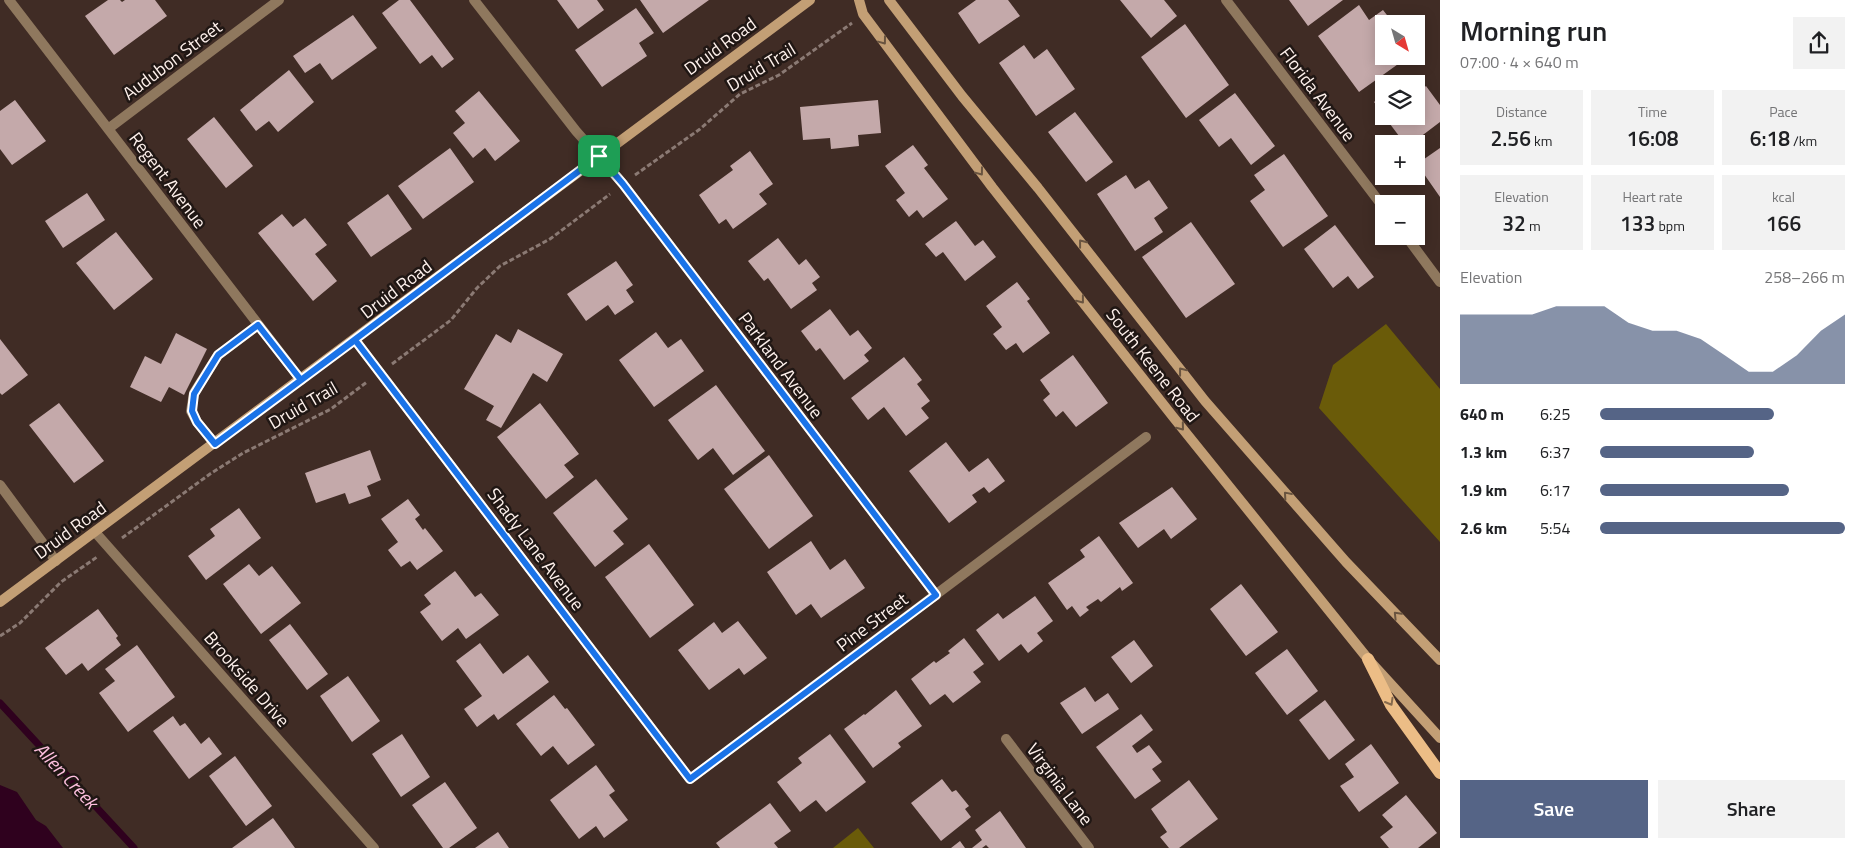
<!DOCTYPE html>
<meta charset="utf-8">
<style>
:root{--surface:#fff;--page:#f2f2f2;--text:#202124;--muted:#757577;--accent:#556486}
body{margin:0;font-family:"Titillium Web",sans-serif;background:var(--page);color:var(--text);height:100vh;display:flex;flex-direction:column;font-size:19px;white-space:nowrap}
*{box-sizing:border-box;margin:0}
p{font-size:16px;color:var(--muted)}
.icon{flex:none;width:28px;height:28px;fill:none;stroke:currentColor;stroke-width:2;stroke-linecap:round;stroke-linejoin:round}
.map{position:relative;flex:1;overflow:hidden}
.side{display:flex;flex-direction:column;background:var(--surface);width:425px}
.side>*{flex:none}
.needle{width:32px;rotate:143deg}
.tools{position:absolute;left:1375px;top:15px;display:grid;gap:10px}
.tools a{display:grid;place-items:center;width:50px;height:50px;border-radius:0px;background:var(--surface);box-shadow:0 2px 12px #0003;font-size:25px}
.pin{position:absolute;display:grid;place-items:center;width:42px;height:42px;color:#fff;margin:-21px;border-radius:10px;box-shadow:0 2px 8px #0006}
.round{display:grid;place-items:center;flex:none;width:52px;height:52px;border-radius:0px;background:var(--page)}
.summary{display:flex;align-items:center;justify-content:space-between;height:85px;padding:0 20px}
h1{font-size:28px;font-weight:600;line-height:38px}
.figures{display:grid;grid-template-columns:repeat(3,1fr);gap:8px;height:85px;padding:5px 20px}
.figures div{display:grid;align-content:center;border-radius:0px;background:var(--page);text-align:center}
.figures b{font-size:21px;font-weight:600}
.figures small{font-size:14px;font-weight:400}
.figures p{font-size:14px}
.chart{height:140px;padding:10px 20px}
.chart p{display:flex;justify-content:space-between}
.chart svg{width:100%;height:90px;margin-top:5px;fill:var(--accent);opacity:.7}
.primary-button{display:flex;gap:10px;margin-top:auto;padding:10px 20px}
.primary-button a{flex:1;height:58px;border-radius:0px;background:var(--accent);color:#fff;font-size:20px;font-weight:600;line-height:58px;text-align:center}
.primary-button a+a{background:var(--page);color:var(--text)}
ul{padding:0 20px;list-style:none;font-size:16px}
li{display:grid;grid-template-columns:80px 60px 1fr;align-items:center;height:38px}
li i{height:12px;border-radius:6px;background:var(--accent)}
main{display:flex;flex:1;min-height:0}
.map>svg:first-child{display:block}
.green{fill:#6a5b09}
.water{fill:#2f011e}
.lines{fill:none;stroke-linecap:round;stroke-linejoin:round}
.stream{stroke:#2f011e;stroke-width:7}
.building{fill:#c4a9aa}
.path{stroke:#8b7a74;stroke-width:3;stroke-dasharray:5 2.5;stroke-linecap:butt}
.lane{stroke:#8f785e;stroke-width:10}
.street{stroke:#8f785e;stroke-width:10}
.secondary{stroke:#c39f75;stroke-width:10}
.primary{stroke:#ecbd86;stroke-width:12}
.oneway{stroke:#695440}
.oneway2{stroke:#866a4d}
.route-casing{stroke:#fff;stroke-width:10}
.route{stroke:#1a73e8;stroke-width:6}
.labels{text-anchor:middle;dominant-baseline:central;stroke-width:5;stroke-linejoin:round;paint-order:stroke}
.street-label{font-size:18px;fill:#fef1ec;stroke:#201714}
.water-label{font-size:19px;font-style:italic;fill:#fec0df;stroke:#201714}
</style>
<main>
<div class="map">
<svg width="1440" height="848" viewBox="0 0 1440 848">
<rect width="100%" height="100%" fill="#402c25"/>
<!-- green -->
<path class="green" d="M1386,324L1440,389V542L1319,408L1333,365Z
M858,828L874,848H833Z"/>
<!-- water -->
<path class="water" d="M0,785L17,792L36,820L46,826L63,848H0Z"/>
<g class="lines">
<!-- stream -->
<path class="stream" d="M0,703L134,848"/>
</g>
<!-- building -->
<path class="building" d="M108,0H120L122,2L125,0H155L167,16L114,55L85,16Z
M399,0H410L454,59L442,68L432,55L420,64L382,13Z
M557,0H597L604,10L578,29Z
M640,0H709L663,33Z
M976,0H1008L1020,16L979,44L958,13Z
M1120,0H1164L1177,16L1151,38Z
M1289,0H1343L1308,26Z
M1359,5L1369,20L1383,10L1394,24H1384V56H1397L1401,62L1359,92L1318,36Z
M636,8L654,33L639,43L647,56L602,87L575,50Z
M353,15L377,48L332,80L320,63L305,73L293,56Z
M1185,24L1229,85L1186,118L1141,57Z
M1024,45L1034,59L1047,49L1075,89L1036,116L999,63Z
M289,70L314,102L278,132L269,121L256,131L240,110Z
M1426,86L1440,105V122L1411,144H1405L1384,116H1416V94Z
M479,91L520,141L495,161L485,148L473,158L453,133L465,123L455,111Z
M1235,93L1275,146L1251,165L1231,138L1219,147L1199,120Z
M1384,94V115L1374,102Z
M15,100L46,141L12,165L0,149V111Z
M878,100L881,133L858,135L859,146L831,149L830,138L803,140L800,107Z
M1075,112L1113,162L1086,182L1048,132Z
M214,117L253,166L226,188L187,139Z
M913,145L928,165L924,168L948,199L923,218L917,210L909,217L896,200L905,193L885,166Z
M450,148L474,182L423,219L398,186Z
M1440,148V197L1417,164Z
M750,151L773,184L759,194L767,204L733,229L726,219L719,224L699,195L733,170L730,166Z
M1284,154L1328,216L1283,247L1250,201L1265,190L1254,175Z
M1126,175L1135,189L1149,180L1168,208L1154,218L1163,232L1135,251L1097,194Z
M87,193L105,220L63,248L45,221Z
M388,194L412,229L371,257L347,223Z
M282,214L293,227L305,218L327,245L315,254L337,281L313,301L258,233Z
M956,221L975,246L983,240L996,257L965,281L943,252L936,257L925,244Z
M1191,222L1235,284L1186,318L1142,257Z
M1335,225L1374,277L1358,289L1348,276L1333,288L1304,249Z
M116,232L153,279L114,310L76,263Z
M778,238L799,265L806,259L820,277L812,283L817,290L791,309L768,278L764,281L748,261Z
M616,261L633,285L626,290L634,302L615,315L608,305L586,321L567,294Z
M1017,282L1030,299L1027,301L1050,333L1023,353L1016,343L1006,350L993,334L1002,327L986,306Z
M830,309L850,336L858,330L872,348L864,355L869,361L844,380L820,348L816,351L801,331Z
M518,329L563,354L547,382L533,373L501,428L486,420L494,406L464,389L496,334L511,343Z
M656,332L668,348L681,339L704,371L654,407L619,360Z
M176,333L207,349L184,395L169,387L161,402L130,387L145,356L161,364Z
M0,339L28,375L2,395L0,393Z
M1073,355L1108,403L1076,427L1063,411L1056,417L1043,400L1050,394L1040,380Z
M904,357L922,380L917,384L930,401L921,408L929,418L906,436L884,407L868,420L851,398Z
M716,385L765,451L733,475L713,448L698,460L668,420Z
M59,403L104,461L74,483L29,425Z
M540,403L579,454L564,465L574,477L546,499L497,437Z
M946,442L969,472L988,458L1005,481L989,493L984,487L972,495L977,502L949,523L909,471Z
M370,450L381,480L367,486L371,496L349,504L345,493L316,503L305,473Z
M769,455L813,516L769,549L724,489Z
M596,479L628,519L613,531L624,544L595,567L553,513Z
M1172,487L1197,519L1171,539L1164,529L1138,548L1119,523Z
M408,499L420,515L415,519L423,530L425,528L443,551L417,570L410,561L401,567L388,550L398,542L381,519Z
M239,508L261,538L206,580L188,556L215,536L210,529Z
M1099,536L1133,583L1122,591L1120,587L1101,602L1098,599L1086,607L1089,610L1080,617L1072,606L1067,610L1048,583L1085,557L1080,550Z
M811,541L830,570L845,559L865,588L821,618L811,604L796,615L767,572Z
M649,544L694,605L650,638L605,577Z
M249,564L259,576L272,566L301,603L261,634L223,584Z
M455,571L475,597L481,593L499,615L466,639L458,628L442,641L420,612L431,604L424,595Z
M1241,584L1278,632L1246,656L1210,609Z
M1035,596L1053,621L1037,633L1043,641L1028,653L1021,644L999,661L976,630L998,613L1003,619Z
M98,609L118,636L116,638L121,645L88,671L82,663L66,675L45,648Z
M738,621L767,658L744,675L739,668L709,690L678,650L714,622L722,633Z
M290,624L328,674L307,690L269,640Z
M964,638L984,664L973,672L981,682L953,703L945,694L930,705L911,679L934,661L936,663L950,653L948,651Z
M1134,640L1153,666L1131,683L1111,657Z
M480,643L503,674L528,655L549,682L498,720L494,714L477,727L464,709L482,696L456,661Z
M137,645L175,697L128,732L99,693L115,681L105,669Z
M1287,649L1318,691L1287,715L1255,673Z
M348,676L380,721L352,742L320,696Z
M1085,687L1095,702L1108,693L1119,709L1082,734L1060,703Z
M896,690L922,726L898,743L901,747L873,768L844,729L864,714L865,715Z
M554,695L565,709L567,708L595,745L568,765L553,746L541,756L516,724Z
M1325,700L1355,740L1329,760L1299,720Z
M1141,714L1153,730L1132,746L1137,753L1149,745L1162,762L1152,769L1161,781L1135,799L1096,747Z
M173,716L180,726L185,723L201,744L209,737L222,754L189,779L153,731Z
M402,734L430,777L401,797L372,754Z
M830,734L866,782L826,812L816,800L800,812L777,782L802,763L798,758Z
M1371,744L1399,783L1359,812L1340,786L1354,777L1345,764Z
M235,756L272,806L246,826L209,776Z
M596,765L615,791L609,795L628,820L604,838L596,826L579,839L550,800Z
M942,779L952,792L956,790L969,806L965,809L971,817L941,841L911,803Z
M1189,780L1218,819L1179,848H1169L1160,837L1167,832L1151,809Z
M445,782L477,828L449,848H443L412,805Z
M1406,795L1437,833L1418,848H1389L1380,837L1393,827L1382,815Z
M770,803L791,831L774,843L778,848H720L716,843Z
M1000,811L1026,848H989L986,845L982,848H972L982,840L975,830Z
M273,818L295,848H232Z
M498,832L509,848H475Z
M960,841L965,848H951Z"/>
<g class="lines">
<!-- path -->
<path class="path" d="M635,175L700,129L740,94L779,75L852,23
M392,364L451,320L477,288L500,266L550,239L610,194
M122,538L210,474L243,453L331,409L367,382
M0,636L20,623L61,582L97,557"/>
<!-- lane -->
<path class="lane" d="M215,444L197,422L191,411L194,393L218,355L258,325"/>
<!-- street -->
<path class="street" d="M9,0L301,380
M474,0L576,131L623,184L936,595
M1226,0L1384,208
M108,129L279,0
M1406,236L1440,282
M355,340L690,779L1146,437
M0,485L56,561
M95,532L374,848
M1006,739L1089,848"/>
<!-- secondary -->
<path class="secondary" d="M859,0L863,14L992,187L1174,418L1368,659L1440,738
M889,0L962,96L1038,188L1205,401L1346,562L1440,660
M0,602L810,0"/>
<!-- primary -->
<path class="primary" d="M1368,659L1391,705L1440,773"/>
</g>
<!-- one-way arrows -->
<defs><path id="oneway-chevron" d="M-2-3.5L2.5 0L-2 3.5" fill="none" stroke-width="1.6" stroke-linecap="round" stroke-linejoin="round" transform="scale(1.25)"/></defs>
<g class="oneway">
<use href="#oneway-chevron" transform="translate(883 41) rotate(53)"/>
<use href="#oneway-chevron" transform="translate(980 172) rotate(53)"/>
<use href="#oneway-chevron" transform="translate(1082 243) rotate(-128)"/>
<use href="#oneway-chevron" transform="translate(1081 300) rotate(52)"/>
<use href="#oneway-chevron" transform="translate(1182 371) rotate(-128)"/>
<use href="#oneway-chevron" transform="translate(1181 427) rotate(51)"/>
<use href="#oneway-chevron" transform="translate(1287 495) rotate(-131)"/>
<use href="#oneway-chevron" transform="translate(1397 615) rotate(-134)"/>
</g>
<use class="oneway2" href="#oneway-chevron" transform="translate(1390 702) rotate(60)"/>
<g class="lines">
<defs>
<path id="route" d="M599,156L301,380L258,325L218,355L194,394L192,411L197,422L215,444L355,340L690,779L936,595L623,184L599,156"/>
</defs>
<!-- route casing -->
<use href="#route" class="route-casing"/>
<!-- route -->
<use href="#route" class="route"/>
</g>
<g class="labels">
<!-- street labels -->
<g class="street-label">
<text transform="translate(720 46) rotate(-36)">Druid Road</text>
<text transform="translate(172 60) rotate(-37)">Audubon Street</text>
<text transform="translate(761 67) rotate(-31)">Druid Trail</text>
<text transform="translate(1318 94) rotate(53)">Florida Avenue</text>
<text transform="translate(168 180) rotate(53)">Regent Avenue</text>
<text transform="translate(396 289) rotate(-37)">Druid Road</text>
<text transform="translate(781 365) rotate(53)">Parkland Avenue</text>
<text transform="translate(1153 365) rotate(52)">South Keene Road</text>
<text transform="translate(303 405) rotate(-30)">Druid Trail</text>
<text transform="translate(70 530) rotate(-36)">Druid Road</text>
<text transform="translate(536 549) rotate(53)">Shady Lane Avenue</text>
<text transform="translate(872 622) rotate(-37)">Pine Street</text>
<text transform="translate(247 679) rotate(49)">Brookside Drive</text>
<text transform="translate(1060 784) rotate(53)">Virginia Lane</text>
</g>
<!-- water labels -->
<g class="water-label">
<text transform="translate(67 775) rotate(47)">Allen Creek</text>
</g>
</g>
</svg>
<div class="tools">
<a><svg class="needle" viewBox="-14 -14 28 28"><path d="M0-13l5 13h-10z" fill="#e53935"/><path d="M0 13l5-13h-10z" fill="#757577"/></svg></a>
<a><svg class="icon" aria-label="layers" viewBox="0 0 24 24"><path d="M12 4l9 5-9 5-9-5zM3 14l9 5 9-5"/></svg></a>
<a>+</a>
<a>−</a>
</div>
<div class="pin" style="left:599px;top:156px;background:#1e9e55"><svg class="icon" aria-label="arrive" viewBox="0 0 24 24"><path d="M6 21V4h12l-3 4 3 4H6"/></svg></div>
</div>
<section class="side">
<div class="summary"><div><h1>Morning run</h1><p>07:00 · 4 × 640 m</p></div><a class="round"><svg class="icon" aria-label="share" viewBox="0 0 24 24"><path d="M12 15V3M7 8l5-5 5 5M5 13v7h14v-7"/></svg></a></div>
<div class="figures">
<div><p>Distance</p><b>2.56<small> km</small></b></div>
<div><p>Time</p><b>16:08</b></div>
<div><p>Pace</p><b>6:18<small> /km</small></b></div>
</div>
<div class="figures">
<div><p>Elevation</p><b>32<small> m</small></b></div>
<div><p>Heart rate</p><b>133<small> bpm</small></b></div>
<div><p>kcal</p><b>166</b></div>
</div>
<div class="chart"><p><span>Elevation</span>258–266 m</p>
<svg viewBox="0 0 160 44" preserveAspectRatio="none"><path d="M0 44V10L10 10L20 10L30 10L40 6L50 6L60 6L70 14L80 18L90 18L100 22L110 30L120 38L130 38L140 30L150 18L160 10V44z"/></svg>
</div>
<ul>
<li><b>640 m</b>6:25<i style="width:71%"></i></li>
<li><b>1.3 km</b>6:37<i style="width:63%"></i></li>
<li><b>1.9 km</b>6:17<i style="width:77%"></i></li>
<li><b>2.6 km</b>5:54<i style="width:100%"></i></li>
</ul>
<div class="primary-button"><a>Save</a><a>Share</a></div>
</section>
</main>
